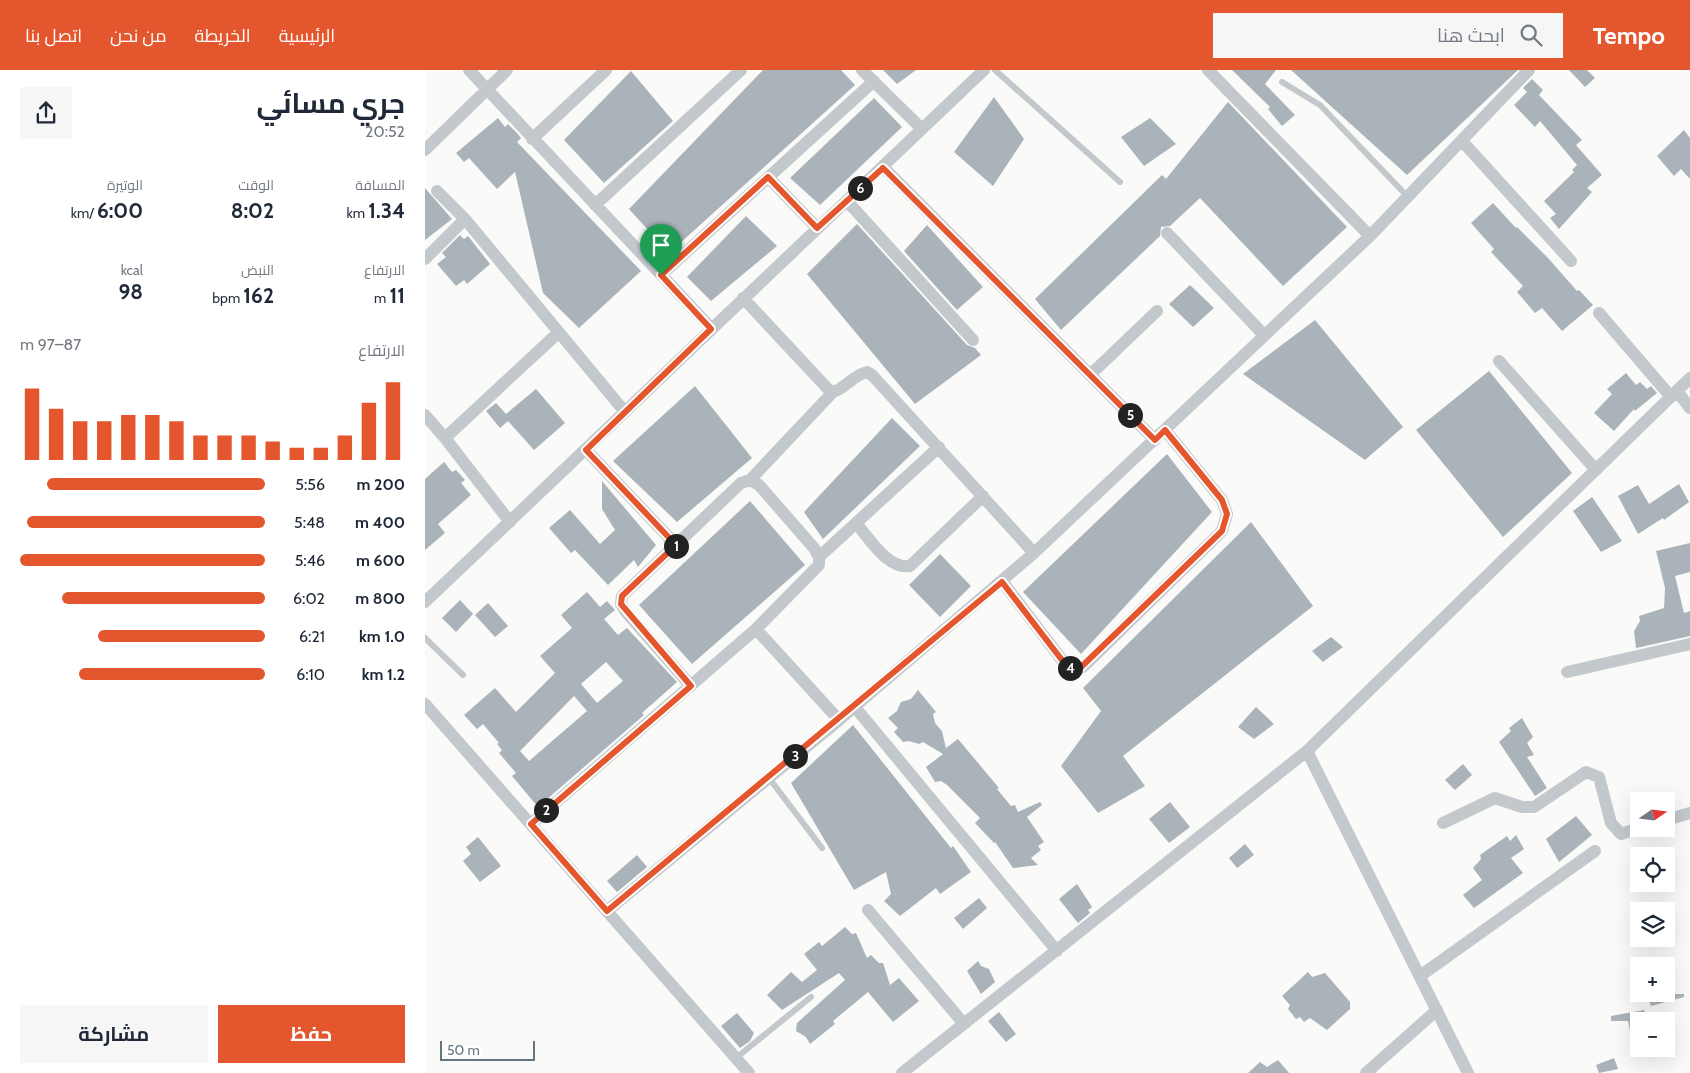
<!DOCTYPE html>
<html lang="ar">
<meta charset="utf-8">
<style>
:root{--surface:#fff;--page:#f6f6f7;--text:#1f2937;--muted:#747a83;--accent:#e4572e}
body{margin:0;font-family:Cabin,Cairo,sans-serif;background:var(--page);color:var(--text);direction:rtl;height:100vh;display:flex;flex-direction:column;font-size:19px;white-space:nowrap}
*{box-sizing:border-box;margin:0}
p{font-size:16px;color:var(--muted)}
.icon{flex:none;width:28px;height:28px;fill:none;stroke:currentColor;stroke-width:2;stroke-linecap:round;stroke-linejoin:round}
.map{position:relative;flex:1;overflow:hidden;direction:ltr}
.panel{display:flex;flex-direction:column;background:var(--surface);width:425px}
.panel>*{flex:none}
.needle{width:32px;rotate:76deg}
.fabs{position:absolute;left:1205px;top:722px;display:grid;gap:10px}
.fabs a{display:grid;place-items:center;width:45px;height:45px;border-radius:0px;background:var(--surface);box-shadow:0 5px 20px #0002;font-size:25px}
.scale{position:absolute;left:15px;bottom:12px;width:95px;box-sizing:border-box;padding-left:5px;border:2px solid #657683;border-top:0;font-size:14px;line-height:18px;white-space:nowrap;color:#657683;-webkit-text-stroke:4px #fff;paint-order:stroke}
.pin{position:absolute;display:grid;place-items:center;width:42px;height:42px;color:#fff;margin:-51px -21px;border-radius:50% 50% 50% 0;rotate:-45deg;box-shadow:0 0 5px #0007}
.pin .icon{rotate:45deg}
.km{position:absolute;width:25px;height:25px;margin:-12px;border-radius:50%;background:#222;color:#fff;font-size:14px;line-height:25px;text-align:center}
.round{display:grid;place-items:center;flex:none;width:52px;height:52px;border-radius:0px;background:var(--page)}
.overview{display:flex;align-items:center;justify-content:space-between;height:85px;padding:0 20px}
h1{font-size:28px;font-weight:700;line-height:38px}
.figures{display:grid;grid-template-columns:repeat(3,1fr);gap:8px;height:85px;padding:5px 20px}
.figures div{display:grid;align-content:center}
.figures b{font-size:21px;font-weight:700}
.figures small{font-size:14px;font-weight:400}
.figures p{font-size:14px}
.chart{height:140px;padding:10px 20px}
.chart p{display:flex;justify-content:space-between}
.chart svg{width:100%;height:90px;margin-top:5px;stroke:var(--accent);stroke-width:6}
.primary-button{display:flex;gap:10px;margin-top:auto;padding:10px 20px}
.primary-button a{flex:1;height:58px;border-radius:0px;background:var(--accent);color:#fff;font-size:20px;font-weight:700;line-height:58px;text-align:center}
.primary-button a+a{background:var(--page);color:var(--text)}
ul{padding:0 20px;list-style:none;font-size:16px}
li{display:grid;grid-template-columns:80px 60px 1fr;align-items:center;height:38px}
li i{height:12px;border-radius:6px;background:var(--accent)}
header{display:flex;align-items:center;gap:30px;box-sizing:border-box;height:70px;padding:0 25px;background:var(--accent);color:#fff}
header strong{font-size:24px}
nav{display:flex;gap:28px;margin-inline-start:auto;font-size:18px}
.search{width:350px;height:45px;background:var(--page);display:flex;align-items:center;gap:12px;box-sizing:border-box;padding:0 18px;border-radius:0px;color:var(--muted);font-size:19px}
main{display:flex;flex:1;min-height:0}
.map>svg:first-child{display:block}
.building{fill:#aab3b9;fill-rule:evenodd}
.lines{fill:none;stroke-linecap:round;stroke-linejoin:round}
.lane{stroke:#c3c8cc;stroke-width:6}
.street{stroke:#c3c8cc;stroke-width:12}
.route-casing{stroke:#fff;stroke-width:10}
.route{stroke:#e4572e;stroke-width:6}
</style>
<header>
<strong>Tempo</strong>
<div class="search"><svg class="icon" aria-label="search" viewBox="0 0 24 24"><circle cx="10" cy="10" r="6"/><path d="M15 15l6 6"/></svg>ابحث هنا</div>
<nav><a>الرئيسية</a><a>الخريطة</a><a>من نحن</a><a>اتصل بنا</a></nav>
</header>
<main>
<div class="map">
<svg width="1265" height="1003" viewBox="0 0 1265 1003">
<rect width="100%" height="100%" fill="#fafaf8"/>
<!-- building -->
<path class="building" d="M338,0H416L430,15L244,183L204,139Z
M458,0H491L472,14Z
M807,0H851L840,14L870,45L857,56L843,39L845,37Z
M866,0H1093L982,105Z
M1144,0H1162L1170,8L1160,17Z
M206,1L248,51L179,113L139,70Z
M1107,9L1118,20L1114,25L1157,70L1151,75L1177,105L1162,118L1167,122L1134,159L1125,148L1131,144L1119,131L1149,102L1147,100L1152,95L1115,51L1110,57L1089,35L1102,22L1098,18Z
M569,27L599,69L568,116L529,82Z
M449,28L477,57L395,135L365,108Z
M803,32L922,157L858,216L775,128L745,156L736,157L735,166L636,260L610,229L737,105L741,109Z
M73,48L80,57L83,54L92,63L96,68L92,72L216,201L154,258L118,223L90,102L72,119L44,88L39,92L31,83Z
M725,48L751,74L719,96L696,67Z
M1259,60L1265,68V109L1256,99L1249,106L1232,86Z
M0,118L27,149L0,170Z
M1068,133L1091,158L1092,157L1123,188L1152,221L1154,220L1168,235L1137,261L1117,238L1110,243L1092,222L1098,216L1066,182L1069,179L1046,153Z
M321,146L352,176L286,231L262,207Z
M432,154L542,275L550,278L556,285L490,334L382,204Z
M502,155L558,217L532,240L479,181Z
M35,165L39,169L43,166L65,194L42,214L39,210L31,216L12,194L21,187L17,183Z
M765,215L789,238L768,257L744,234Z
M890,250L978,357L940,390L818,304Z
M1064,301L1147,403L1078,467L991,360Z
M1201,303L1211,315L1215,312L1222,319L1226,316L1232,323L1210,341L1209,339L1189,361L1169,343L1187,324L1182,319Z
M270,316L327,388L252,452L188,391Z
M111,319L140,353L109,380L83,351L75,358L61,341L71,333L81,344Z
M467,348L495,376L398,469L379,442Z
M742,384L787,442L656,584L598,522Z
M19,392L27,402L31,400L40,410L36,413L46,425L13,454L20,463L0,480V409Z
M177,411L231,475L213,497L209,490L183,515L150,480L146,483L124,458L145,440L175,474L190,460L177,439Z
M1254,414L1264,432L1239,450L1238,448L1213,464L1193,426L1213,415L1224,434Z
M1167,427L1197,471L1176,482L1148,441Z
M325,431L380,495L267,594L214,535Z
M826,452L888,536L698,686L720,716L673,743L636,696L676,641L658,618Z
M1265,473V502L1250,506L1259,543L1265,541V566L1211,578L1209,561L1215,551L1214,546L1239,538L1240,518L1231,481Z
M515,484L546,516L515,547L484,515Z
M162,522L175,537L182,531L190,540L179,549L193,565L202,558L252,612L217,643L219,645L113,737L87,706L91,703L74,683L77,680L72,674L74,673L58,654L52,659L39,645L70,618L91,642L130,603L115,586L147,558L136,545ZM181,592L198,611L172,633L156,614ZM149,626L162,641L104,691L95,681Z
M35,530L48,544L31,562L17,548Z
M63,533L83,556L70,567L50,545Z
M906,567L918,577L898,592L887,581Z
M493,620L511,642L508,644L510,653L517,661L521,678L533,669L574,718L572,719L586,736L590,735L593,742L615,732L617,735L602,747L619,772L613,776L616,780L606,788L613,795L588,798L570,772L569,773L550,753L555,748L522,715L516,711L510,712L501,697L518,684L498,672L494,674L484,671L478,672L469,662L473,658L463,648L472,641L476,632L486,629Z
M831,637L849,654L829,669L813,657Z
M1097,648L1108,667L1102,673L1109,685L1102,687L1122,718L1110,726L1074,672L1086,661L1084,658Z
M428,655L526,778L528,776L546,802L515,824L511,818L475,846L459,831L466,824L461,802L429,820L366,713Z
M1038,694L1047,705L1030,720L1020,710Z
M745,732L765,757L744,773L724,749Z
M1151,746L1167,765L1134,792L1121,769Z
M1091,765L1099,779L1086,788L1098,803L1049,838L1038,825L1057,810L1048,798L1056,789L1055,785L1082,766L1085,771Z
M53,767L76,796L55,812L38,791L46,784L41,777Z
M820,774L829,785L812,798L804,788Z
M212,785L222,797L192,822L182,811Z
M652,814L667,837L663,840L665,843L653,853L634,829Z
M554,828L562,838L538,859L529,848Z
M420,857L427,864L431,863L442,888L446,885L454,893H458L465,915L474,908L494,931L468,952L443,922L408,951L410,954L385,974L381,967L371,961L372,953L420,910L414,903L357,940L342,925L366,902L377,912L392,900L379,884L394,872L397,876Z
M553,891L556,896L564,899L570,912L556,924L542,901Z
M883,902L887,907L900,903L925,932V939L902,960L885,948L879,952L875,947L871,949L863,939L865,935L857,926Z
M1222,924H1259V927L1226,936Z
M1219,940L1224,951H1214V957L1205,961L1203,951H1186V946Z
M574,942L591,964L581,972L563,951Z
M312,943L329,963L325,971L315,978L296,956Z
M1189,988L1193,999L1174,1003L1171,995Z
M853,990L864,1003H823L835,992L842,997Z"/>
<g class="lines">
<!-- lane -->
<path class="lane" d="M570,0L695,112
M857,12L895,35L983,127
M0,568L38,605
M344,708L397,778
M311,988L386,927"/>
<!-- street -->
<path class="street" d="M44,0L287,259
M437,0L497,59
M783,0L945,166L1104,0
M107,69L181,0
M1037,71L1146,191
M0,80L82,0
M458,97L730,370
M343,107L392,158
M12,121L40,149L200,342
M422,131L548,270
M170,135L316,0
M742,163L839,265
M0,189L40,149
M236,205L449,11
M318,228L403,319L408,322C421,318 428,305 442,302L447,305L609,483
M1174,243L1246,327
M1074,291L1171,400
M665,305L732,241
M1252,321L1265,338
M0,345L20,368L85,452
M20,368L134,262
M161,380L251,475
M431,453C444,468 463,500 485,496L558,426
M394,487L514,377
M577,511L640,594C647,599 651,601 659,596L797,461L802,444L797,430L740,360
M0,532L559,0
M1142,602L1265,574
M266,616L201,542L196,534L197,526L316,413L325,410L408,322
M0,634L324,1003
M429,636L632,881
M414,650L609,483L945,166
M882,681L1043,1003
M1241,750L1265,743
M1018,753L1070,728L1097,737H1109L1161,702L1174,707L1186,753L1196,764L1214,758
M106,754L331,559L394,495V487L389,478L334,415L325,410
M443,840L539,954
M182,841L414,650L331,559
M995,906L1170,781
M477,1003L882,681L1265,308
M941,1003L1012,940"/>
</g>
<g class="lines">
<defs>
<path id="route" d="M458,98L730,370L740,360L797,430L802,444L797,461L653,600L646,599L640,594L577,512L182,841L106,754L266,616L196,534L197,526L251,475L161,380L286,259L236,205L343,107L392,158Z"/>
</defs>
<!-- route casing -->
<use href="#route" class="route-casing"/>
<!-- route -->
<use href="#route" class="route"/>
</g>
</svg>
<div class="fabs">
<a><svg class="needle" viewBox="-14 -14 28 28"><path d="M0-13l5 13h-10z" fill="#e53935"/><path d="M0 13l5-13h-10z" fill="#747a83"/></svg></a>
<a><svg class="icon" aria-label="locate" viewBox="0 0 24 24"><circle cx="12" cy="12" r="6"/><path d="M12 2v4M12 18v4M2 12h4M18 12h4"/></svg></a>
<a><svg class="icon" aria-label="layers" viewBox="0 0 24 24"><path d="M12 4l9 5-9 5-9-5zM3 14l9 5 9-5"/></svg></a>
<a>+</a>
<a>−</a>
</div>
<div class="scale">50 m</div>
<div class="pin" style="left:236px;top:205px;background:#1e9e55"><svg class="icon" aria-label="arrive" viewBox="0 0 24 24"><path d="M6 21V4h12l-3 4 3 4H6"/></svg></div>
<b class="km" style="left:251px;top:476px">1</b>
<b class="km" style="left:121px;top:740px">2</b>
<b class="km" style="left:370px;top:686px">3</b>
<b class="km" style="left:645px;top:598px">4</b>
<b class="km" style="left:705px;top:345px">5</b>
<b class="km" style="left:435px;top:118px">6</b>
</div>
<section class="panel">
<div class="overview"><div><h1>جري مسائي</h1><p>20:52</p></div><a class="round"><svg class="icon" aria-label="share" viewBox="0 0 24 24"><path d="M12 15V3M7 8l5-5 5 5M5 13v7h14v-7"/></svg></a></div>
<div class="figures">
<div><p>المسافة</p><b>1.34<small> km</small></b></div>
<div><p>الوقت</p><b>8:02</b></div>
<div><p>الوتيرة</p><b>6:00<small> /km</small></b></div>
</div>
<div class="figures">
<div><p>الارتفاع</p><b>11<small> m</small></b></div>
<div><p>النبض</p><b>162<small> bpm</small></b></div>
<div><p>kcal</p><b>98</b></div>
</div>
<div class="chart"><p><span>الارتفاع</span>87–97 m</p>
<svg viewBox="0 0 160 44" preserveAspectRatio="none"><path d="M5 44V9M15 44V19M25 44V25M35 44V25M45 44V22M55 44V22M65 44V25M75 44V32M85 44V32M95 44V32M105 44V35M115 44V38M125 44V38M135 44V32M145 44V16M155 44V6"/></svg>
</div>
<ul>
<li><b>200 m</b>5:56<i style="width:89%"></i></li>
<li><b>400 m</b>5:48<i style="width:97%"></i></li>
<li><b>600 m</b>5:46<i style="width:100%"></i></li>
<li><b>800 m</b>6:02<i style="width:83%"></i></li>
<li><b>1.0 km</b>6:21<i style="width:68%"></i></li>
<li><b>1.2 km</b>6:10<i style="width:76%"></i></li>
</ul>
<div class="primary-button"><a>حفظ</a><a>مشاركة</a></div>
</section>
</main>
